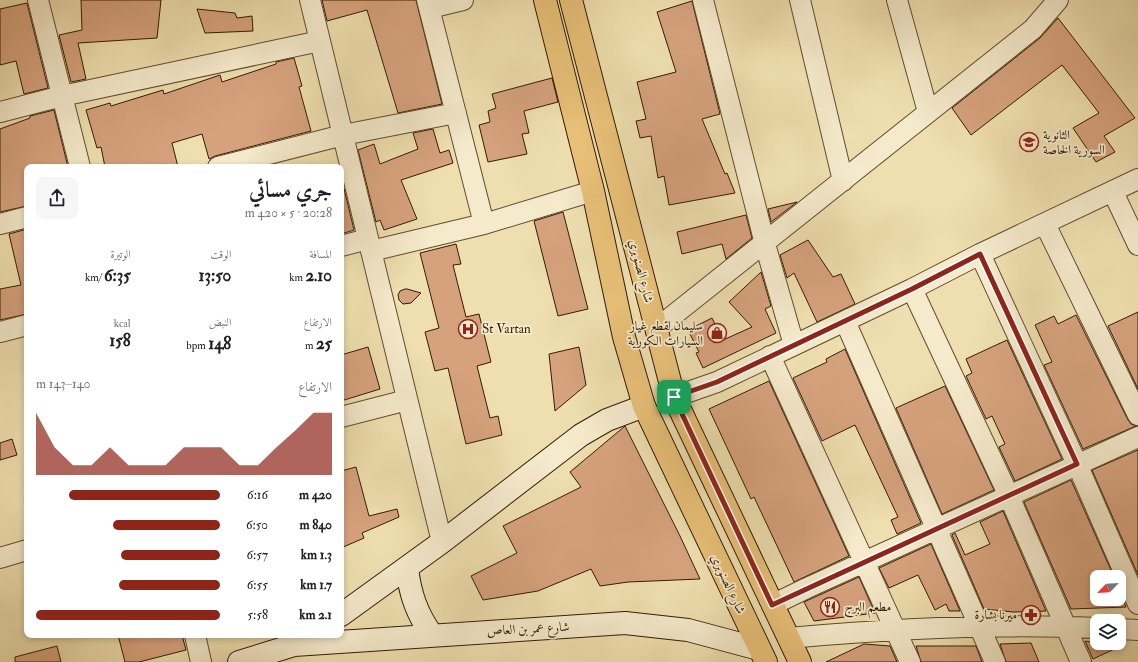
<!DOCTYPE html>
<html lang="ar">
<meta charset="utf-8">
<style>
:root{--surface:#fff;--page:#f6f6f6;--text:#202124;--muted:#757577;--accent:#8f2418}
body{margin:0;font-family:"IM FELL Double Pica",Amiri,serif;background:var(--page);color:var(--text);direction:rtl;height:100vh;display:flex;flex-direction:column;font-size:15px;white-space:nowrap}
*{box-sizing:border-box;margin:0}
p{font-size:13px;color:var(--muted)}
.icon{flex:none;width:22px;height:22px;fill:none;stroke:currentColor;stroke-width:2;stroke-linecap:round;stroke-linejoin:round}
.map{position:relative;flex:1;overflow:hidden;direction:ltr}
.drawer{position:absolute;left:24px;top:164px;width:320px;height:474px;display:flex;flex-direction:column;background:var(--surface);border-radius:8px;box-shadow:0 2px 6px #0003;direction:rtl}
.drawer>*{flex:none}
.needle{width:26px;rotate:245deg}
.controls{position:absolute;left:1090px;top:570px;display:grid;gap:8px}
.controls a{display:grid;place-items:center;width:36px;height:36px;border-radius:8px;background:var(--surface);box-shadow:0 2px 6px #0003;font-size:20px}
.pin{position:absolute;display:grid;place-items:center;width:34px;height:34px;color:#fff;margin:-17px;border-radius:8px;box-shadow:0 2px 6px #0006}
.round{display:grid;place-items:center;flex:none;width:42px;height:42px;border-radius:8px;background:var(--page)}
.summary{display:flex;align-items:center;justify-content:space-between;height:68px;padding:0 12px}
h1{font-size:22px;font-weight:800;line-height:30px}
.figures{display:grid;grid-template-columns:repeat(3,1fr);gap:6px;height:68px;padding:4px 12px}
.figures div{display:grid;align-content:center}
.figures b{font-size:17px;font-weight:800}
.figures small{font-size:11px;font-weight:400}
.figures p{font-size:11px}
.chart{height:112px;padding:8px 12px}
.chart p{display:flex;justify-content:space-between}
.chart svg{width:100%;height:72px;margin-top:4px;fill:var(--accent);opacity:.7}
ul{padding:0 12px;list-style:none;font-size:13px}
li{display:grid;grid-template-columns:64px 48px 1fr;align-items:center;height:30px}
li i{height:10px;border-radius:5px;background:var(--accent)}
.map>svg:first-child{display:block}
.building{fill:#d6a27e;stroke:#311c00}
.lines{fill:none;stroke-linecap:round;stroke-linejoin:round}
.street-casing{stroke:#604d2c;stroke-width:22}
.secondary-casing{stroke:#311c00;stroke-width:24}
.primary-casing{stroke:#311c00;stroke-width:24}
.street{stroke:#f5eacc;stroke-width:20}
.secondary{stroke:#f5eacc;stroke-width:22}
.primary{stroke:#e8c078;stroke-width:22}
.route-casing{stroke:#fff;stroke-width:8}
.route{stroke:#8f2418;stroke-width:5}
.labels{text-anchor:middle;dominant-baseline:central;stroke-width:3.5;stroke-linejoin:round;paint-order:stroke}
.poi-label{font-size:13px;fill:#311c00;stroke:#f5eacc;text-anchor:start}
.street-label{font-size:13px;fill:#311c00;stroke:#f5eacc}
</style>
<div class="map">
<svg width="1138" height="662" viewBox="0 0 1138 662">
<rect width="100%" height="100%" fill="#efdfb0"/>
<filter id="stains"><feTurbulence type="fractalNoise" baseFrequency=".005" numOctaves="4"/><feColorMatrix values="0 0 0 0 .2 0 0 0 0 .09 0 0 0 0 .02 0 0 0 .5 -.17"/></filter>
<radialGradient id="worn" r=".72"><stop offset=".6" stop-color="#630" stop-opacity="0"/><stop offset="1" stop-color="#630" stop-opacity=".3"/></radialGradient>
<!-- building -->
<path class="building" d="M81,0H161L157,38L78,43L86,79L71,82L59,35L82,30Z
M322,0H416L442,104L398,113L367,10L327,21Z
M692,1L720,114L702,119L725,174L727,173L735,193L669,205L664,176L658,178L651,136L640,138L636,121L646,119L637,82L676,72L657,12Z
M27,3L48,88L24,94L16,61L0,65V9Z
M197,9L235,13L237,18L252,16L253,31L205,33Z
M1058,18L1135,118L1104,136L1115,152L1096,162L1073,128L1099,113L1062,65L971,135L952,108L1040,38Z
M294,58L302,86L299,87L311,131L215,156L209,159L202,134L172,143L178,167H105L101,147L97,148L86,110L110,103L111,106L163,90L164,94L220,75L222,82L276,64V62Z
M552,78L558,102L524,111L529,133L522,134L527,154L488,162L479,125L490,122L488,111L496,108L492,94Z
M54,110L68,167H27V206L0,212V129L30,118V116Z
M433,129L440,153L449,150L453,163L401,180L417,219L384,230L380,220L376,222L358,150L374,144L380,164L418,149L413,133Z
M341,176L354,230L341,234Z
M797,202L771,222L768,209Z
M563,212L588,309L558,316L534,221Z
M746,215L752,238L726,259L722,244L682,254L677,232Z
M27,229V314L0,320V289L21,285L9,234Z
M808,240L833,277L841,274L855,304L817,322L794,273L787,278L780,255Z
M456,244L461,264L453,265L466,317L479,314L491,362L477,366L490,418L498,416L502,435L466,444L448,368L435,371L425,332L439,328L420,253Z
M761,272L771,306L765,309L776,333L703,368L696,353L699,352L688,330L712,318L723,340L752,327L729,302Z
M405,289H407L421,293L411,303L403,304L399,300L398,295L400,291Z
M1138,312V389L1108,326Z
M1076,315L1128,420L1131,424L1136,426L1083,449L1044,365L1052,362L1035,325L1054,316L1058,324Z
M1007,340L1062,459L1015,481L999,447L1005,444L992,416L986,419L966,376L972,373L966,359Z
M368,347L380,389L341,401V355Z
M579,347L586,385L555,411L549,354Z
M845,349L921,523L897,534L891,520L898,517L855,425L822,441L793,378L827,362L826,359Z
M769,381L849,556L794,582L754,497L751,499L709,409Z
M945,386L994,490L942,514L896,408Z
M625,426L680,536L700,579L628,582L600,586L591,569L538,591L483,600L471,576L517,553L503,526L581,487L570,472Z
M12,439L17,455L0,460V443Z
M1138,450V575L1092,470Z
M356,467L369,516L397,509L399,517L362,533L364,538L341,548V471Z
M1071,480L1114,577H1097V599H1119V589L1126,607L1071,609L1024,502Z
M1003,511L1046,611L1013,612L984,609L952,535L955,533L965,555L990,544L980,522Z
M931,544L960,611H949L946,604L935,610L918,575L889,588L879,568Z
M859,577L875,613L814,621L804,602Z
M118,635H182L186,650L139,662H125Z
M1085,641L1097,643L1123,645L1093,659Z
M1031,643L1039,662H1006L1000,644Z
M864,644L890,646L897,662H826Z
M57,646L61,662H15V657Z
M916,646H976L982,662H921Z"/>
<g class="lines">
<defs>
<path id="street" d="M38,0L80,167
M310,0L442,542
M427,0L484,224
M703,0L765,244L794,345
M800,0L843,181
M897,0L928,112
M430,8L463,0
M0,112L62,96L320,41
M218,167L343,135L456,113
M1113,192L1138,245
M0,224L27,217
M1045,224L1138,415
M341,246L368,239
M371,251L484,224L593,191
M980,254L1077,464L1138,604
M912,289L1009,496L1081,662
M845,321L995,662
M656,329L1033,29L1058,0
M0,332L27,325
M770,356L910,662
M674,397L717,382L912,289L980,254L1138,179
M341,417L407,400
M0,558L27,550
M772,605L807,588L1138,437
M1119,629L1138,630
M195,635L201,662
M788,638C889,629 996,623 1097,628"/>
<path id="secondary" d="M407,568C410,594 417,614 432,635
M341,615L442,542L581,435L607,420L644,406
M294,645L625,623L688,630L759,649
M239,662L294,645L305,638"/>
<path id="primary" d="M545,0L593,191L624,337L644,406L766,662
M571,0L674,397L800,662"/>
</defs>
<!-- street casing -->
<use href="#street" class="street-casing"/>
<!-- secondary casing -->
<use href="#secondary" class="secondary-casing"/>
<!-- primary casing -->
<use href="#primary" class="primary-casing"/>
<!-- street -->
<use href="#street" class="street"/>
<!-- secondary -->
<use href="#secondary" class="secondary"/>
<!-- primary -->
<use href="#primary" class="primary"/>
</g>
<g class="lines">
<defs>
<path id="route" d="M980,254L1077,464L772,605L674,397L717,382L912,289Z"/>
</defs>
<!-- route casing -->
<use href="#route" class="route-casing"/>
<!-- route -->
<use href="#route" class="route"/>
</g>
<!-- icons -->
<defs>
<symbol id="school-ring" viewBox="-11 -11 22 22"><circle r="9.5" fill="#f5eacc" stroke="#8f2418" stroke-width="1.5"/><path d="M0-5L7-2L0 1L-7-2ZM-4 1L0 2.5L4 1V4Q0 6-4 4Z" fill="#8f2418"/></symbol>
<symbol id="hospital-ring" viewBox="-11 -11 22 22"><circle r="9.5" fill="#f5eacc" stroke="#8f2418" stroke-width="1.5"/><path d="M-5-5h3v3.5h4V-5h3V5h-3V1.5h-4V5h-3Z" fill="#8f2418"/></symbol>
<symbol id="shop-ring" viewBox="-11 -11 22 22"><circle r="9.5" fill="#f5eacc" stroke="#8f2418" stroke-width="1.5"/><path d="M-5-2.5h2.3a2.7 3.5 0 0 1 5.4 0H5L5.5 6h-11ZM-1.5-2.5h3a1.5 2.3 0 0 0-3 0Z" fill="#8f2418"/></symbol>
<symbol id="restaurant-ring" viewBox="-11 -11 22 22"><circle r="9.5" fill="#f5eacc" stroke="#8f2418" stroke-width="1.5"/><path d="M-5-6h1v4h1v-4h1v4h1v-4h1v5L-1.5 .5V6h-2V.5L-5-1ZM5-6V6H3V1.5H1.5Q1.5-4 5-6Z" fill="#8f2418"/></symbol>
<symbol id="pharmacy-ring" viewBox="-11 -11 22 22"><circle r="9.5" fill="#f5eacc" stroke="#8f2418" stroke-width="1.5"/><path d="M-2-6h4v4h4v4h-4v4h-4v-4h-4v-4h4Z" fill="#8f2418"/></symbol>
</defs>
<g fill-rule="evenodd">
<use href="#school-ring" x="1018" y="131" width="22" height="22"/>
<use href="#hospital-ring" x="457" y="318" width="22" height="22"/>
<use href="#shop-ring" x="706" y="322" width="22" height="22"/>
<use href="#restaurant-ring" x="819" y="596" width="22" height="22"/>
<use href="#pharmacy-ring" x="1020" y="604" width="22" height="22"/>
</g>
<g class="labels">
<!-- poi labels -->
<g class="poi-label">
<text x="1043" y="135">الثانوية<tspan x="1043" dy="15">السورية الخاصة</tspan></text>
<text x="703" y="326" text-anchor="end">سليمان لقطع غيار<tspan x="703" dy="15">السيارات الكورية</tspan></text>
<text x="482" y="329">St Vartan</text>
<text x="844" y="607">مطعم البرج</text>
<text x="1017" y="615" text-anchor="end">ميرنا بشارة</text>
</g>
<!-- street labels -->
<g class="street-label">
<text transform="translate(641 271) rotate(76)">شارع الصنوبري</text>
<text transform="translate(728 584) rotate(65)">شارع الصنوبري</text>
<text transform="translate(528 629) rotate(-3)">شارع عمر بن العاص</text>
</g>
</g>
<rect width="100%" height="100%" filter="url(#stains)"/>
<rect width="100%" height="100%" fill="url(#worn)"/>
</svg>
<div class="controls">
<a><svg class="needle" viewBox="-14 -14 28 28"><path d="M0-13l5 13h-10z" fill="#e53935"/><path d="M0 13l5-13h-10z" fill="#757577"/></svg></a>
<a><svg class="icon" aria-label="layers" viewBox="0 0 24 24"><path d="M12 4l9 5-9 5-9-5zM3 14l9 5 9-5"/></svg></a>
</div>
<div class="pin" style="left:674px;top:397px;background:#1e9e55"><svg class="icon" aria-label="arrive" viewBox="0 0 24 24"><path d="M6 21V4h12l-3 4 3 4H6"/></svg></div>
<section class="drawer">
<div class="summary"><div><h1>جري مسائي</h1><p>20:28 · 5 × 420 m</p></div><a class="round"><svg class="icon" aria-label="share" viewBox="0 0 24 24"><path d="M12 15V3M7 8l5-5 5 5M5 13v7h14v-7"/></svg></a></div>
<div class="figures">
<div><p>المسافة</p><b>2.10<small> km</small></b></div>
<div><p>الوقت</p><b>13:50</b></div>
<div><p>الوتيرة</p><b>6:35<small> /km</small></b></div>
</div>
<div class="figures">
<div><p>الارتفاع</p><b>25<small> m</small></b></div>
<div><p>النبض</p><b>148<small> bpm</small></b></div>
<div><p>kcal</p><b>158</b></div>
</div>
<div class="chart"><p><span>الارتفاع</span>140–143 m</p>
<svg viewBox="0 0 160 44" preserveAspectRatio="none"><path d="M0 44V6L10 27L20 38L30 38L40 27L50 38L60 38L70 38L80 27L90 27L100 27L110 38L120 38L130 27L140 17L150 6L160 6V44z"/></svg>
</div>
<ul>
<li><b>420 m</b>6:16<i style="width:82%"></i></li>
<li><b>840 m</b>6:50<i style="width:58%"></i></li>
<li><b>1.3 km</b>6:57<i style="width:54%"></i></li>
<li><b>1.7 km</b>6:55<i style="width:55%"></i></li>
<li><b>2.1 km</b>5:58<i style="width:100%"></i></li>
</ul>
</section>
</div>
